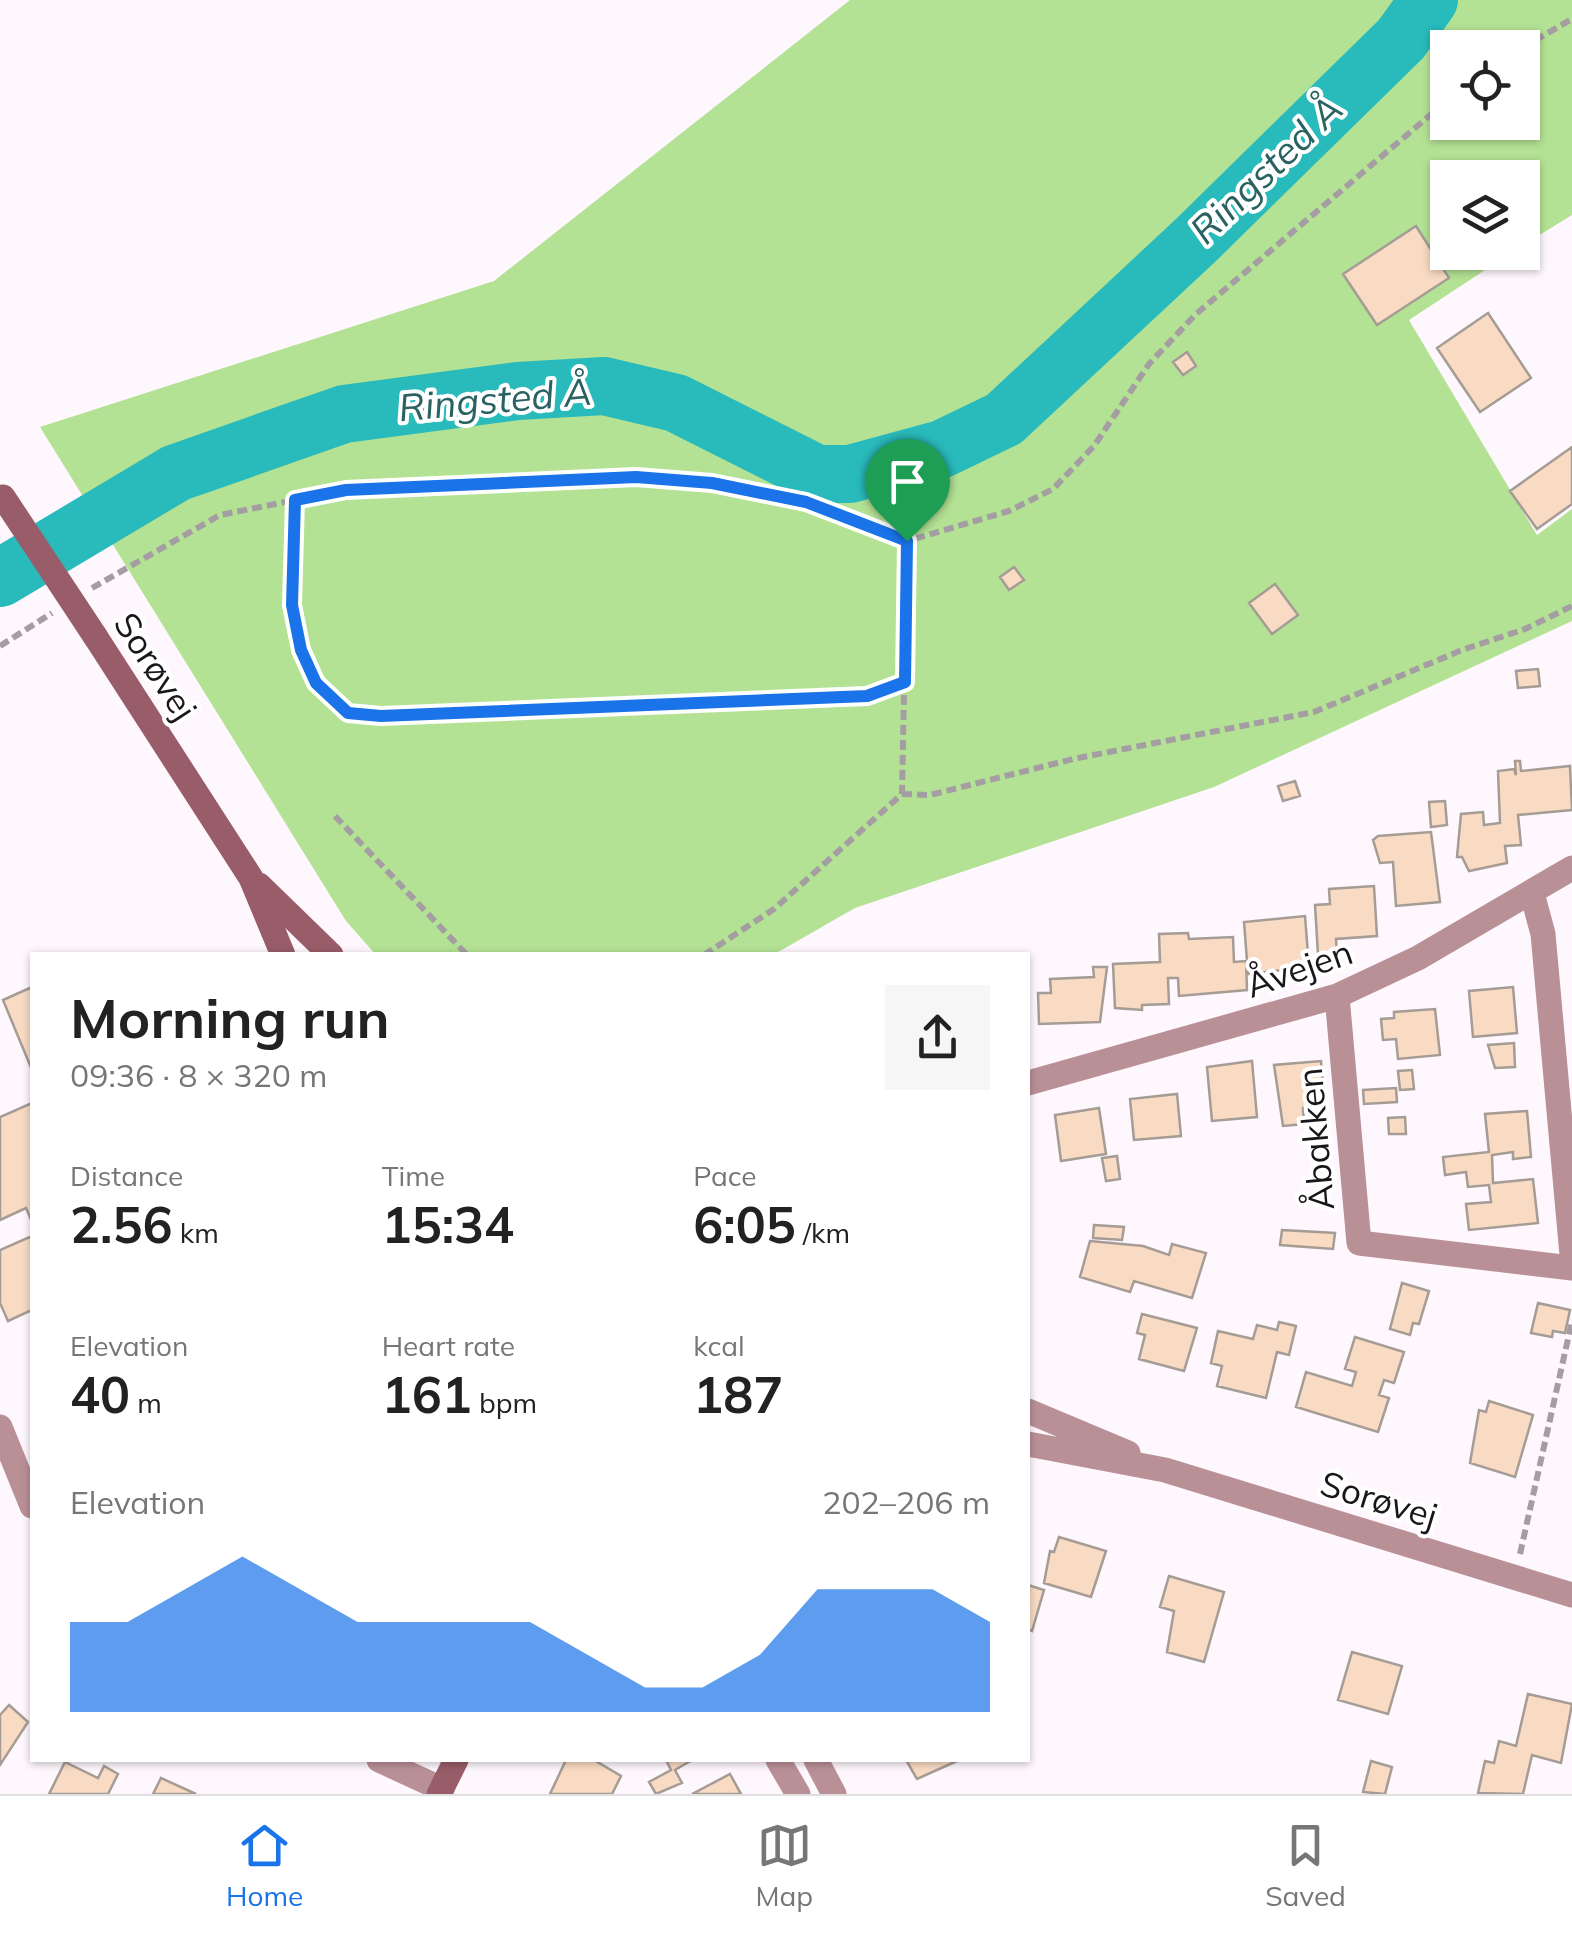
<!DOCTYPE html>
<meta charset="utf-8">
<style>
:root{--surface:#fff;--page:#f6f6f6;--text:#222;--muted:#767676;--line:#e0e0e0;--accent:#1a73e8}
body{margin:0;font-family:Mulish,sans-serif;background:var(--page);color:var(--text);height:100vh;display:flex;flex-direction:column;font-size:38px;white-space:nowrap}
*{box-sizing:border-box;margin:0}
p{font-size:32px;color:var(--muted)}
.icon{flex:none;width:55px;height:55px;fill:none;stroke:currentColor;stroke-width:2;stroke-linecap:round;stroke-linejoin:round}
.map{position:relative;flex:1;overflow:hidden}
.panel{position:absolute;left:30px;top:952px;width:1000px;height:810px;display:flex;flex-direction:column;background:var(--surface);border-radius:0px;box-shadow:0 2px 8px #0004}
.panel>*{flex:none}
.buttons{position:absolute;left:1430px;top:30px;display:grid;gap:20px}
.buttons a{display:grid;place-items:center;width:110px;height:110px;border-radius:0px;background:var(--surface);box-shadow:0 2px 8px #0004;font-size:50px}
.pin{position:absolute;display:grid;place-items:center;width:85px;height:85px;color:#fff;margin:-102px -42px;border-radius:50% 50% 50% 0;rotate:-45deg;box-shadow:0 0 10px #0007}
.pin .icon{rotate:45deg}
.round{display:grid;place-items:center;flex:none;width:105px;height:105px;border-radius:0px;background:var(--page)}
.head{display:flex;align-items:center;justify-content:space-between;height:170px;padding:0 40px}
h1{font-size:55px;font-weight:700;line-height:75px}
.metrics{display:grid;grid-template-columns:repeat(3,1fr);gap:15px;height:170px;padding:10px 40px}
.metrics div{display:grid;align-content:center}
.metrics b{font-size:50px;font-weight:700}
.metrics small{font-size:28px;font-weight:400}
.metrics p{font-size:28px}
.chart{height:280px;padding:20px 40px}
.chart p{display:flex;justify-content:space-between}
.chart svg{width:100%;height:180px;margin-top:10px;fill:var(--accent);opacity:.7}
.dock{display:flex;justify-content:space-around;align-items:center;height:140px;border-top:2px solid var(--line);background:var(--surface);font-size:28px;color:var(--muted)}
.dock a{display:grid;justify-items:center;gap:5px}
.dock .current{color:var(--accent)}
.map>svg:first-child{display:block}
.green{fill:#b4e294;fill-rule:evenodd}
.lines{fill:none;stroke-linecap:round;stroke-linejoin:round}
.river{stroke:#29bbbc;stroke-width:58}
.building{fill:#f9dbc3;stroke:#a59c95;stroke-width:2.5}
.path{stroke:#a49ea3;stroke-width:6;stroke-dasharray:10 5;stroke-linecap:butt}
.minor{stroke:#ba9097;stroke-width:25}
.tertiary{stroke:#ba9097;stroke-width:25}
.secondary{stroke:#985d69;stroke-width:25}
.secondary-bridge{stroke:#985d69;stroke-width:25}
.route-casing{stroke:#fff;stroke-width:20}
.route{stroke:#1a73e8;stroke-width:12}
.labels{text-anchor:middle;dominant-baseline:central;stroke-width:8;stroke-linejoin:round;paint-order:stroke}
.street-label{font-size:35px;fill:#191619;stroke:#fff}
.water-label{font-size:38px;font-style:italic;fill:#2a6262;stroke:#fff}
</style>
<div class="map">
<svg width="1572" height="1794" viewBox="0 0 1572 1794">
<rect width="100%" height="100%" fill="#fef7fd"/>
<!-- green -->
<path class="green" d="M850,0H1572V215L1523,245L1522,178H1448V252L1511,253L1409,320L1537,535L1572,509V621L1214,787L855,908L773,955H376L346,921L40,427L494,281ZM1448,48H1522V122H1448Z"/>
<g class="lines">
<!-- river -->
<path class="river" d="M0,578L176,473L344,414L518,391L604,386L676,403L817,474H850L942,449L1004,419L1196,240L1401,39L1429,0"/>
</g>
<!-- building -->
<path class="building" d="M1416,226L1449,278L1377,325L1343,274Z
M1488,313L1531,378L1480,412L1437,348Z
M1187,352L1196,366L1183,375L1173,362Z
M1572,447V504L1537,529L1510,491Z
M1014,567L1024,580L1009,590L1000,577Z
M1275,584L1298,615L1272,634L1249,603Z
M1538,669L1540,686L1518,688L1516,671Z
M1515,761H1520L1521,771L1570,766L1572,810L1518,815L1521,845L1505,846L1507,863L1469,871L1462,857H1457L1461,814L1483,812L1484,825L1500,823L1498,771L1514,769L1516,775Z
M1295,781L1300,796L1283,801L1278,786Z
M1445,801L1447,825L1431,827L1429,802Z
M1431,832L1440,902L1396,906L1393,862L1380,863L1373,840L1378,836Z
M1374,886L1377,936L1336,939L1337,954L1318,955L1315,905L1330,904L1329,889Z
M1305,916L1309,967L1248,974L1244,922Z
M1188,933L1189,939L1233,937L1234,962L1246,961L1247,990L1179,996L1178,978H1168L1169,1004L1142,1005V1010L1115,1008L1113,964L1160,962L1159,934Z
M1093,967H1107L1100,1022L1039,1024L1038,993H1051L1050,979L1094,977Z
M32,987V1070L3,1000Z
M1513,987L1517,1033L1473,1037L1469,991Z
M1435,1009L1440,1055L1398,1059L1396,1039L1383,1040L1381,1019L1394,1018V1012Z
M1514,1043L1515,1067L1495,1068L1488,1045Z
M1252,1061L1257,1117L1212,1121L1207,1067Z
M1321,1061L1325,1106L1303,1108L1304,1124L1283,1126L1274,1065Z
M1412,1070L1414,1089L1400,1090L1398,1071Z
M1396,1088L1397,1102L1364,1104L1363,1090Z
M1177,1094L1181,1136L1134,1140L1130,1099Z
M32,1103V1222L26,1208L0,1220V1117Z
M1099,1108L1106,1154L1061,1161L1055,1115Z
M1527,1111L1531,1157L1513,1159V1152L1492,1155L1493,1183L1533,1179L1538,1223L1469,1230L1466,1204L1491,1202L1489,1185L1468,1187L1466,1172L1445,1175L1443,1157L1489,1152L1485,1114Z
M1405,1117L1406,1134H1389L1388,1118Z
M1117,1156L1120,1179L1106,1181L1102,1158Z
M1094,1225L1124,1227L1122,1240L1093,1238Z
M1282,1230L1335,1233L1333,1249L1280,1245Z
M32,1236V1310L8,1321L0,1303V1250Z
M1090,1241L1143,1246L1169,1255L1172,1244L1206,1253L1192,1298L1134,1281L1130,1292L1080,1277Z
M1402,1283L1429,1291L1419,1324L1413,1323L1410,1335L1390,1329Z
M1538,1303L1570,1310L1565,1333L1553,1331L1552,1337L1531,1333Z
M1142,1314L1197,1328L1184,1371L1139,1359L1145,1335L1137,1333Z
M1279,1322L1296,1326L1289,1355L1277,1352L1266,1398L1217,1386L1222,1366L1211,1363L1218,1331L1253,1339L1257,1325L1277,1330Z
M1355,1337L1404,1352L1394,1383L1384,1380L1379,1395L1389,1398L1378,1432L1296,1407L1306,1372L1352,1386L1356,1372L1345,1369Z
M1489,1401L1533,1415L1515,1477L1470,1463L1479,1410L1486,1412Z
M1059,1537L1106,1551L1091,1597L1044,1583L1050,1551L1054,1552Z
M1169,1576L1224,1592L1204,1662L1167,1652L1174,1611L1160,1607Z
M1028,1585L1044,1590L1032,1631L1028,1629Z
M1352,1652L1402,1666L1388,1714L1338,1700Z
M1528,1694L1572,1704L1561,1763L1532,1755L1523,1794L1478,1793L1485,1761L1494,1763L1499,1741L1516,1746Z
M9,1705L28,1722L0,1765V1715Z
M566,1760H594L621,1776L612,1794H550Z
M666,1760H692L675,1770L682,1783L656,1794L649,1782L671,1770Z
M906,1760H956L957,1761L917,1779Z
M1371,1761L1392,1767L1385,1794L1363,1792Z
M65,1762L98,1778L104,1766L118,1774L108,1794H49Z
M730,1774L741,1794H692Z
M161,1778L196,1794H153Z"/>
<g class="lines">
<!-- path -->
<path class="path" d="M1522,48L1572,19
M295,501L292,605L301,650L316,683L348,713L381,717L867,696L905,682
M92,588L220,515L346,490L636,477L713,483L805,502L907,541L1009,511L1053,489L1094,446L1149,364L1196,314L1448,100
M0,646L52,613
M902,794L930,795L1073,759L1314,712L1462,650L1525,629L1572,606
M335,816L467,955
M704,955L774,909L902,794L907,541
M1520,1554L1572,1321"/>
<!-- minor -->
<path class="minor" d="M1532,893L1543,934L1572,1255
M1337,996L1359,1243L1572,1268
M1028,1083L1337,996L1418,958L1572,868
M0,1427L32,1506
M379,1760L442,1789"/>
<!-- tertiary -->
<path class="tertiary" d="M1028,1411L1128,1453
M1028,1444L1165,1470L1572,1595
M778,1760L798,1794
M816,1760L834,1794"/>
<!-- secondary -->
<path class="secondary" d="M95,636L251,878L283,955
M259,885L331,955
M439,1794L456,1760"/>
<!-- secondary-bridge -->
<path class="secondary-bridge" d="M3,497L95,636"/>
</g>
<g class="lines">
<defs>
<path id="route" d="M636,477L712,483L806,502L907,541L905,682L867,696L381,716L348,713L316,683L301,650L292,605L295,500L346,490Z"/>
</defs>
<!-- route casing -->
<use href="#route" class="route-casing"/>
<!-- route -->
<use href="#route" class="route"/>
</g>
<g class="labels">
<!-- street labels -->
<g class="street-label">
<text transform="translate(156 666) rotate(57)">Sorøvej</text>
<text transform="translate(1299 968) rotate(-19)">Åvejen</text>
<text transform="translate(1315 1139) rotate(-95)">Åbakken</text>
<text transform="translate(1379 1499) rotate(17)">Sorøvej</text>
</g>
<!-- water labels -->
<g class="water-label">
<text transform="translate(1266 169) rotate(-44)">Ringsted Å</text>
<text transform="translate(495 399) rotate(-5)">Ringsted Å</text>
</g>
</g>
</svg>
<div class="buttons">
<a><svg class="icon" aria-label="locate" viewBox="0 0 24 24"><circle cx="12" cy="12" r="6"/><path d="M12 2v4M12 18v4M2 12h4M18 12h4"/></svg></a>
<a><svg class="icon" aria-label="layers" viewBox="0 0 24 24"><path d="M12 4l9 5-9 5-9-5zM3 14l9 5 9-5"/></svg></a>
</div>
<div class="pin" style="left:907px;top:541px;background:#1e9e55"><svg class="icon" aria-label="arrive" viewBox="0 0 24 24"><path d="M6 21V4h12l-3 4 3 4H6"/></svg></div>
<section class="panel">
<div class="head"><div><h1>Morning run</h1><p>09:36 · 8 × 320 m</p></div><a class="round"><svg class="icon" aria-label="share" viewBox="0 0 24 24"><path d="M12 15V3M7 8l5-5 5 5M5 13v7h14v-7"/></svg></a></div>
<div class="metrics">
<div><p>Distance</p><b>2.56<small> km</small></b></div>
<div><p>Time</p><b>15:34</b></div>
<div><p>Pace</p><b>6:05<small> /km</small></b></div>
</div>
<div class="metrics">
<div><p>Elevation</p><b>40<small> m</small></b></div>
<div><p>Heart rate</p><b>161<small> bpm</small></b></div>
<div><p>kcal</p><b>187</b></div>
</div>
<div class="chart"><p><span>Elevation</span>202–206 m</p>
<svg viewBox="0 0 160 44" preserveAspectRatio="none"><path d="M0 44V22L10 22L20 14L30 6L40 14L50 22L60 22L70 22L80 22L90 30L100 38L110 38L120 30L130 14L140 14L150 14L160 22V44z"/></svg>
</div>
</section>
</div>
<nav class="dock">
<a class="current"><svg class="icon" aria-label="home" viewBox="0 0 24 24"><path d="M3 11l9-7 9 7M6 9v11h12V9"/></svg>Home</a>
<a><svg class="icon" aria-label="map" viewBox="0 0 24 24"><path d="M3 6l6-2 6 2 6-2v14l-6 2-6-2-6 2zM9 4v14M15 6v14"/></svg>Map</a>
<a><svg class="icon" aria-label="saved" viewBox="0 0 24 24"><path d="M7 4h10v16l-5-4-5 4z"/></svg>Saved</a>
</nav>
